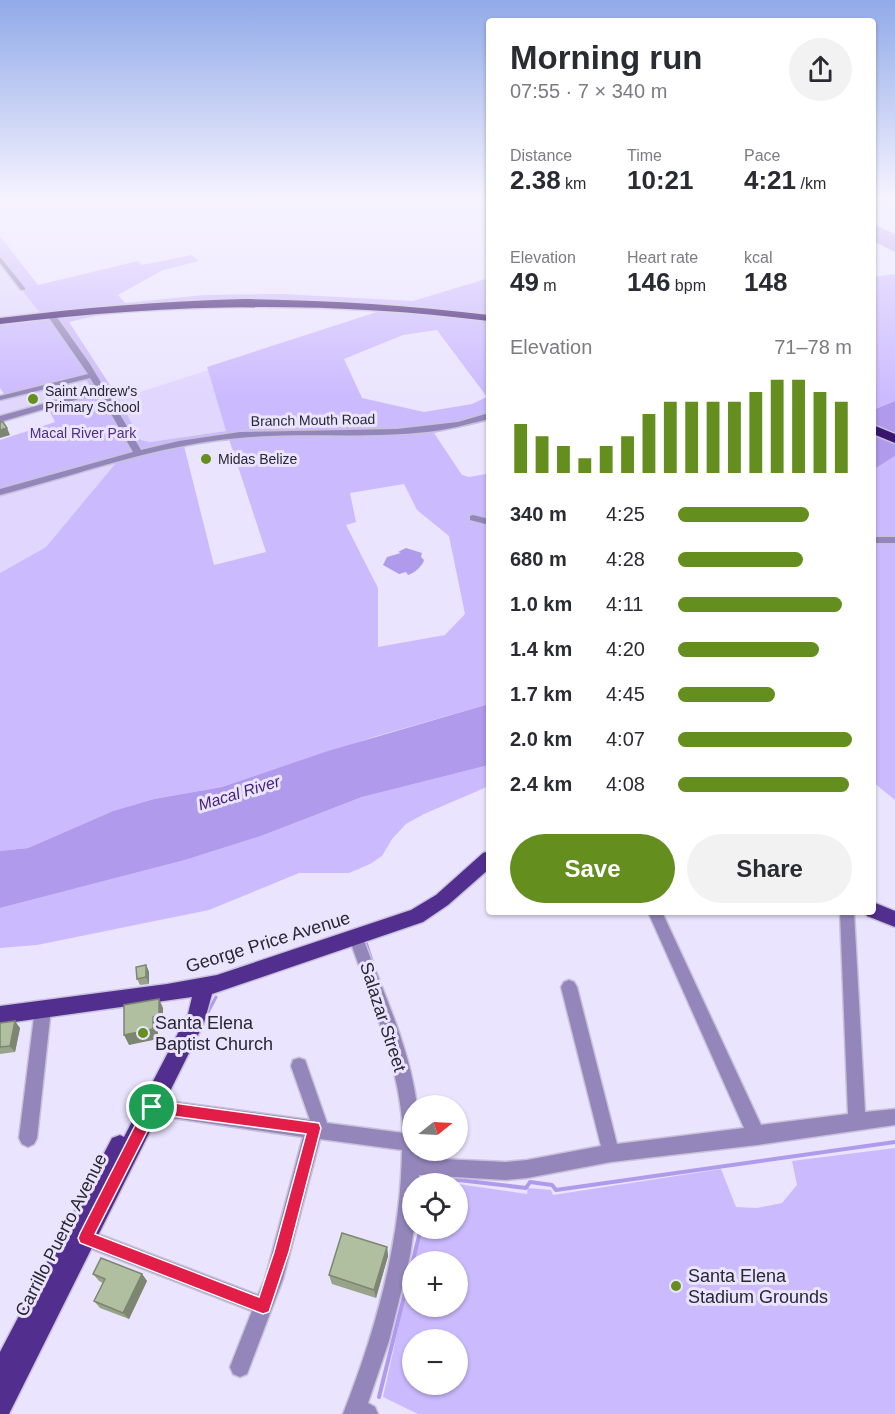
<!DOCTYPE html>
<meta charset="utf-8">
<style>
:root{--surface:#fff;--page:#f2f2f3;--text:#2b2b33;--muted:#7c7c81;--accent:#648e1e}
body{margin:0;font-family:Helvetica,sans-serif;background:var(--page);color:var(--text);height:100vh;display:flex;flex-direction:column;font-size:22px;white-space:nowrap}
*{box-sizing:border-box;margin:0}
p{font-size:20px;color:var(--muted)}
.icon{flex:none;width:33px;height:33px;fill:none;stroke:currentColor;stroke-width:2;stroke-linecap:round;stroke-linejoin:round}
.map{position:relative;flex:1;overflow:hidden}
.panel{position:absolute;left:486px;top:18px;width:390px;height:897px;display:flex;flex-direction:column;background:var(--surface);border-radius:6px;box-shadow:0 2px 4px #0004}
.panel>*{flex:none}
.needle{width:39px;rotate:72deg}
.controls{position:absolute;left:402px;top:1095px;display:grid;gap:12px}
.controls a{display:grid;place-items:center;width:66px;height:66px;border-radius:50%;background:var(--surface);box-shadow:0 2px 4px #0004;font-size:30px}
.pin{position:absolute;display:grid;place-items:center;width:51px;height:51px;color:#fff;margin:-26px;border:3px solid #fff;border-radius:50%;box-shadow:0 2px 6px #0007}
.round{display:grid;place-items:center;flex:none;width:63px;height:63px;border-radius:32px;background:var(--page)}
.overview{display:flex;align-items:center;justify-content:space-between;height:102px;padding:0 24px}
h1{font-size:33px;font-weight:700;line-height:45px}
.stats{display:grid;grid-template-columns:repeat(3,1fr);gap:9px;height:102px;padding:6px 24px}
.stats div{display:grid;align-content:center}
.stats b{font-size:26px;font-weight:700}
.stats small{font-size:16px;font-weight:400}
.stats p{font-size:16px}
.chart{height:168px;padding:12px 24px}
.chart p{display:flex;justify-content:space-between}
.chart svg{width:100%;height:108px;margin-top:6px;stroke:var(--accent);stroke-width:6}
.primary-button{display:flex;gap:12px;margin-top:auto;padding:12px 24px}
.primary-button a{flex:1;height:69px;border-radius:36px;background:var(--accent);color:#fff;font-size:24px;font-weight:700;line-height:69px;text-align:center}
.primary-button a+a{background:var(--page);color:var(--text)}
ul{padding:0 24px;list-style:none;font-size:20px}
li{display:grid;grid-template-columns:96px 72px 1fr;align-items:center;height:45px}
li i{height:15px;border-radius:8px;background:var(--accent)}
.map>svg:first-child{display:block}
.built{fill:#e0d6fe}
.green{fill:#ccbaff;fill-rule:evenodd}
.water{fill:#b09aeb}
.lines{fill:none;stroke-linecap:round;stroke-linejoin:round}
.stream-far1{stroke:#b09aeb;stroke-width:3}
.stream{stroke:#b09aeb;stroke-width:4}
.minor-casing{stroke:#c7c2d9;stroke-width:3}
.major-casing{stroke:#c7c2d9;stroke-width:3}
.highway-casing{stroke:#c7c2d9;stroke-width:3}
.minor{fill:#9486bb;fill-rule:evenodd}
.major{fill:#522f8f;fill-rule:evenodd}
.highway{fill:#3a156e;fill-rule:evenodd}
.wall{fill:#98a48a}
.shaded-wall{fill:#7c8671}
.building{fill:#b1bfa1;stroke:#7c8671;stroke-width:1.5}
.route{fill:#e11d48;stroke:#fff;stroke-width:1.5;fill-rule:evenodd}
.poi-dot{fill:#648e1e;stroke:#eae4fe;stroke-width:2}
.labels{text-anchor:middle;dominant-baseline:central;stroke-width:6;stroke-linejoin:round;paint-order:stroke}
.far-poi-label{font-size:14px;fill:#292733;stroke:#eae4fe;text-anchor:start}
.far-street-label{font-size:14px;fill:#292733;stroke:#eae4fe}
.far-park-label{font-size:14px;fill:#502e8a;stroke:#eae4fe}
.water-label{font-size:16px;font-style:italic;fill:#45217d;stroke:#eae4fe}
.near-street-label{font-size:18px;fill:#292733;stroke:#eae4fe}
.near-poi-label{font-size:18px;fill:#292733;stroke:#eae4fe;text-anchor:start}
</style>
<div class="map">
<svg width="895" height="1414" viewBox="0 0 895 1414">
<rect width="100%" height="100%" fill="#eae4fe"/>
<!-- built -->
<path class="built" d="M0,263L10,275L41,314L0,319Z
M208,370L226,431L150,442L142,440L119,399Z
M85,378L94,389L0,417V399Z
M111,458L117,463L46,547L0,573V489Z"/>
<!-- green -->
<path class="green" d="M0,236L38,285L138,261L142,265L192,255L199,261L163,270L118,295L125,303L204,295L282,294L413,301L489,278V421L434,433L462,475L469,477L486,474L489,477V704L377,736L222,787L154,799L113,811L28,848L0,851V573L46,547L116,463L111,458L0,489V440L55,422L46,404L93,389L85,379L7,398L0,388V324L41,314L0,263ZM312,304L383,310L207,367L226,431L150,442L141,440L119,399L69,322L95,316L175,308ZM437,330L487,397L472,404L424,412L362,398L344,359L403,335ZM229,439L266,552L214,565L184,446ZM404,484L417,510L449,536L465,614L445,635L378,647V588L346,525L356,522L350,493Z
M895,274V401L873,410V277Z
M895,456V800L873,782V470Z
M489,765V786L424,814L406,824L392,839L382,856L370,864L349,873H299L209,910L37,945L0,948V908L185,860L261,836L362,797Z
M895,1148V1414H418L383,1397L412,1265V1306H458V1262L413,1261L421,1229L458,1228V1184L527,1194L528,1188L551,1190L553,1195L721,1169L736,1207L757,1208L782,1203L797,1185L792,1161ZM412,1340H458V1384H412Z"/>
<!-- water -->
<path class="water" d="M873,224L895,234V252L873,241Z
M895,401V456L873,470V410Z
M406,548L422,553L421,557L424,560C423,566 413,574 408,575L406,572L399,574L383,565L387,557L401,553L398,552Z
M489,704V765L362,797L261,836L185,860L0,908V851L28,848L113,811L154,799L222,787L328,751Z"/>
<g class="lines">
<!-- stream-far1 -->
<path class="stream-far1" d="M365,939L375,970
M105,1009L126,1006
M206,1016L216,997"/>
<!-- stream -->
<path class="stream" d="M420,1150L421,1153L435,1154
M432,1184L433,1177L526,1188L530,1182L552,1185L556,1190L895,1142
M379,1397L421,1228"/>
<defs>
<path id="minor" d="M0,257L25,288V290H21L0,263Z
M48,313H54L90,364L141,450L179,441L240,432L397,429L458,422L489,413V419C468,424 448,430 427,432C364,439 302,432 239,438C157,445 80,474 0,495V489L133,452L99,393L0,422V416L97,389L90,378L0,400V396L88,374L47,315Z
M473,515L489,519V525L470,520V516Z
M873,537H895V543H873Z
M648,912H662L761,1125L848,1114L840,912H854L865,1112L895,1109V1125L757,1145L611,1162L527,1178L506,1180L419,1175V1184H412L414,1228L410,1256L389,1341L368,1403L375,1407L378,1414H343C376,1330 401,1241 402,1150L320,1139L283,1279L247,1374L240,1377L233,1374L230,1367L252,1311L79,1244L76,1238L79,1232L85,1229L258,1295L265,1279L303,1137L152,1115L146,1113L144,1107L146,1101L152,1099L310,1120L291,1066L293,1060L299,1058L305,1060L327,1123L403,1133C400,1065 371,1001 349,938L351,933L356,931L361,933L363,938C383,992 410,1048 417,1106H412V1150H420V1158L506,1162L527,1160L601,1146L561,987L564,982L569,980L574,982L577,987L617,1144L744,1128Z
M43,1002L49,1004L51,1009L37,1138L34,1144L28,1147L22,1144L19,1138L35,1009L37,1004Z"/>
<path id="major" d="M489,851V869L448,905L423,922L212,994L204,1023L9,1414H0V1352L112,1138L120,1135L124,1137L188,1014L192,997L0,1024V1006L167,984L217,975L411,910L436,895L483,853Z
M873,902L895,911V927L867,916L865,912H873Z"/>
<path id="highway" d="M244,299C327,300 407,305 489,315V321C322,300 167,304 0,324V318C81,308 162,301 244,299Z
M873,425L895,434V443L873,434Z"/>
</defs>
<!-- minor casing -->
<use href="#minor" class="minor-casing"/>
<!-- major casing -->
<use href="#major" class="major-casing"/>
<!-- highway casing -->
<use href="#highway" class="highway-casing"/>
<!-- minor -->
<use href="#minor" class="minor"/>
<!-- major -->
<use href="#major" class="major"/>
<!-- highway -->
<use href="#highway" class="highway"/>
</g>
<!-- wall -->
<path class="wall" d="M146,965L149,972V984L140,985L137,979Z
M0,1023L20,1028L15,1052L0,1054Z
M387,1247L388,1256L376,1298L332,1284L329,1275Z
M93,1274H142L147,1281L129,1319L100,1308L94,1301L103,1283L99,1281Z"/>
<!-- shaded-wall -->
<path class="shaded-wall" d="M7,428L10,435L0,438V430Z
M146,965L149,972V984L146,977Z
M159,999L163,1008V1025L158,1026V1039L129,1045L124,1035L153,1017Z
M15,1021L20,1028L15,1052L10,1046Z
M387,1247L388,1256L376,1298L374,1290Z
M142,1274L147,1281L129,1319L123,1313Z"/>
<!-- building -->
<path class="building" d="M0,422H3L7,428L0,430Z
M146,965V977L137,979L136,967Z
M159,999V1015L153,1017V1029L124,1035V1005Z
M15,1021L10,1046L0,1047V1023Z
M342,1233L387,1247L374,1290L329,1275Z
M101,1258L142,1274L123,1313L94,1301L105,1279L93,1274Z"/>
<!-- sky -->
<linearGradient id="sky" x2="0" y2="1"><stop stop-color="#91aae9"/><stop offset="0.5" stop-color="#f6f3ff"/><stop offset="1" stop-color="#f6f3ff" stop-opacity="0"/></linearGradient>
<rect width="895" height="397" fill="url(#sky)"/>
<!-- route -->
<path class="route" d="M152,1100L319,1123L321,1128L289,1252L269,1312L263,1314L80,1243L78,1238L80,1233L147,1102ZM156,1114L306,1134L274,1252L259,1297L95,1234Z"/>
<!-- markers -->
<g class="poi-dot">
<circle cx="33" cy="399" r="6"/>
<circle cx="206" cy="459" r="6"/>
<circle cx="143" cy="1033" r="6"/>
<circle cx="676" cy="1286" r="6"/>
</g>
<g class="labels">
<!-- far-poi labels -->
<g class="far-poi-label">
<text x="45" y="391">Saint Andrew's<tspan x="45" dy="16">Primary School</tspan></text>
<text x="218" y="459">Midas Belize</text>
</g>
<!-- far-street labels -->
<g class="far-street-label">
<text transform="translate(313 420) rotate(-1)">Branch Mouth Road</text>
</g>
<!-- far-park labels -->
<g class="far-park-label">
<text x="83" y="433">Macal River Park</text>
</g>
<!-- water labels -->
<g class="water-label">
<text transform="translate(239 793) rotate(-17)">Macal River</text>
</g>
<!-- near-street labels -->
<g class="near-street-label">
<text transform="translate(268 942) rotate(-17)">George Price Avenue</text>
<text transform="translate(383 1017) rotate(72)">Salazar Street</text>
<text transform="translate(61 1235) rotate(-63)">Carrillo Puerto Avenue</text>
</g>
<!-- near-poi labels -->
<g class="near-poi-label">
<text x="155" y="1023">Santa Elena<tspan x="155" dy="21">Baptist Church</tspan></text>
<text x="688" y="1276">Santa Elena<tspan x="688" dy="21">Stadium Grounds</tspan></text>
</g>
</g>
</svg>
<div class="controls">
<a><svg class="needle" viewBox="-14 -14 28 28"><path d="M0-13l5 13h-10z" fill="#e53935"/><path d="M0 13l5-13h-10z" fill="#7c7c81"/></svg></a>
<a><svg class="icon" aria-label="locate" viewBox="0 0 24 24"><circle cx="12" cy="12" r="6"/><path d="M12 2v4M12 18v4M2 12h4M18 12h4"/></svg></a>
<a>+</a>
<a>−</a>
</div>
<div class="pin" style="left:152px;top:1107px;background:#1e9e55"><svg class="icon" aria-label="arrive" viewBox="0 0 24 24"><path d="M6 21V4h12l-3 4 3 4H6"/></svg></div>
<section class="panel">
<div class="overview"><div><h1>Morning run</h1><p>07:55 · 7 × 340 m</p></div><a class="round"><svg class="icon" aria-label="share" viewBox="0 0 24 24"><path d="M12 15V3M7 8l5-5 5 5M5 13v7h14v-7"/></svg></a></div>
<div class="stats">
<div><p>Distance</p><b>2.38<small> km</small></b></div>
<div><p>Time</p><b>10:21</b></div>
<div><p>Pace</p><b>4:21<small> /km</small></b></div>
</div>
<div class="stats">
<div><p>Elevation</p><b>49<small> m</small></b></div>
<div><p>Heart rate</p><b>146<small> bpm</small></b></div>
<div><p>kcal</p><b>148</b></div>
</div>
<div class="chart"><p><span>Elevation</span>71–78 m</p>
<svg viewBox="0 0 160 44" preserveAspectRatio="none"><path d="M5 44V24M15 44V29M25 44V33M35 44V38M45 44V33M55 44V29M65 44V20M75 44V15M85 44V15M95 44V15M105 44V15M115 44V11M125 44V6M135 44V6M145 44V11M155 44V15"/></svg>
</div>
<ul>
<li><b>340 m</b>4:25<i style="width:75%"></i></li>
<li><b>680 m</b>4:28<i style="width:72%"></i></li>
<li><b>1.0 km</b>4:11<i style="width:94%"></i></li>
<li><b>1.4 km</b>4:20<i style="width:81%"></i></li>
<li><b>1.7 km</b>4:45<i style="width:56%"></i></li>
<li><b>2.0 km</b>4:07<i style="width:100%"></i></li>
<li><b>2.4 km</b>4:08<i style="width:98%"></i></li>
</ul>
<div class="primary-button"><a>Save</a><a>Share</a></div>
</section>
</div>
